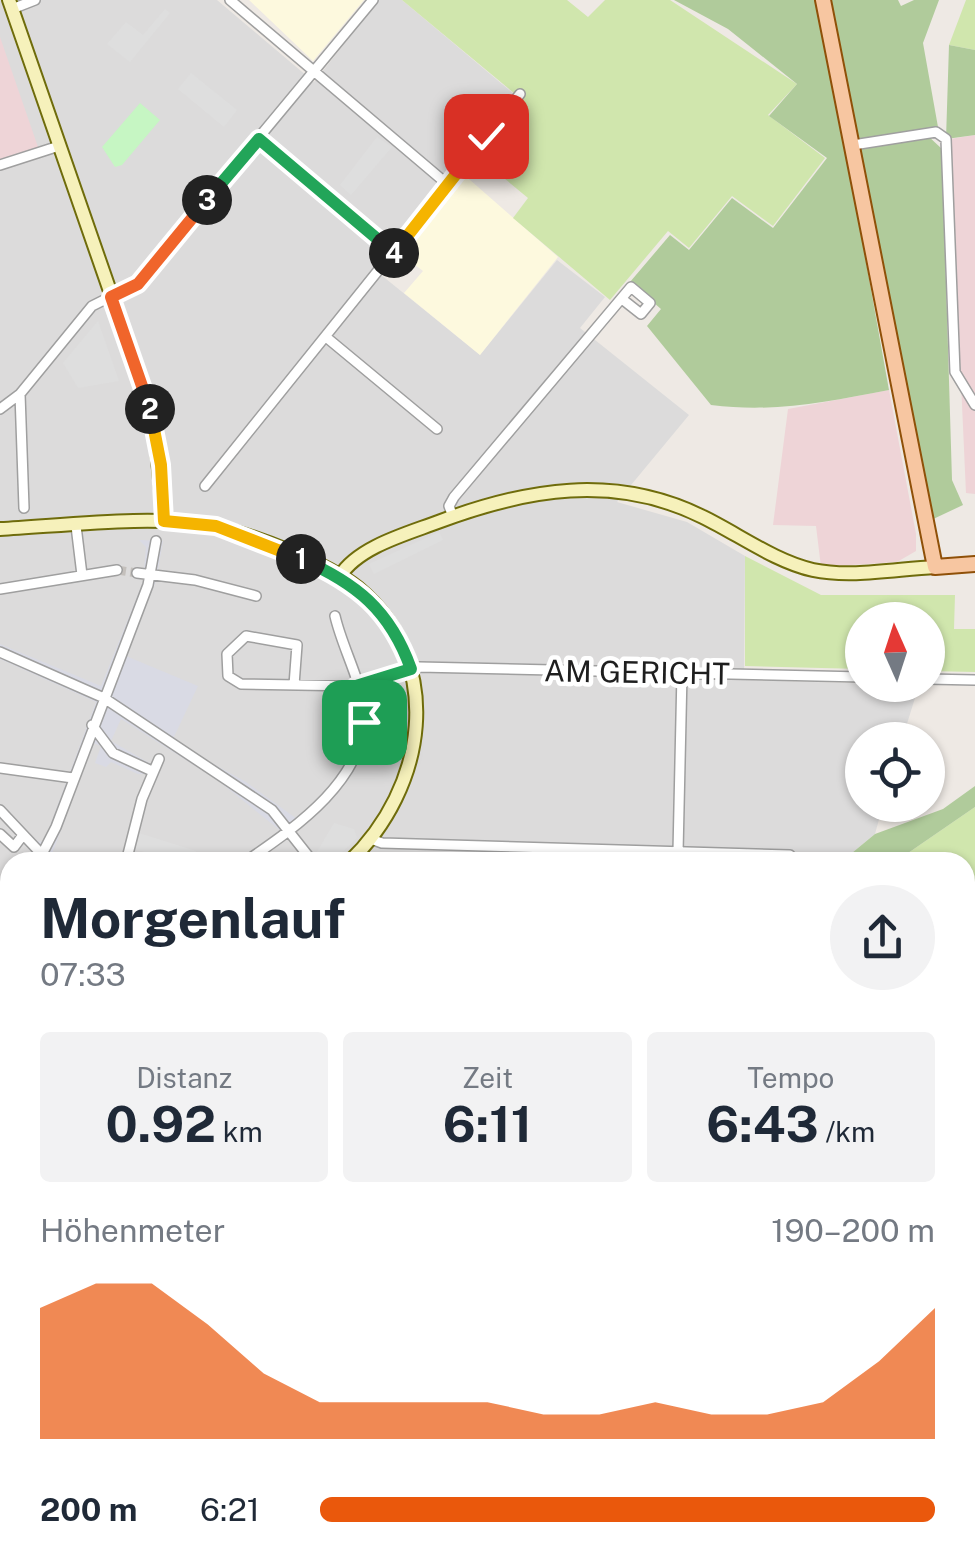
<!DOCTYPE html>
<html lang="de">
<meta charset="utf-8">
<style>
:root{--surface:#fff;--page:#f2f2f3;--text:#1f2937;--muted:#747a83;--accent:#ea580c}
body{margin:0;font-family:"Public Sans",sans-serif;background:var(--page);color:var(--text);height:100vh;display:flex;flex-direction:column;font-size:38px;white-space:nowrap}
*{box-sizing:border-box;margin:0}
p{font-size:32px;color:var(--muted)}
.icon{flex:none;width:55px;height:55px;fill:none;stroke:currentColor;stroke-width:2;stroke-linecap:round;stroke-linejoin:round}
.map{position:relative;flex:1;overflow:hidden}
.details{position:absolute;left:0px;top:852px;width:975px;height:718px;display:flex;flex-direction:column;background:var(--surface);border-radius:30px 30px 0 0;box-shadow:0 2px 8px #0004}
.details>*{flex:none}
.needle{width:65px;rotate:357deg}
.tools{position:absolute;left:845px;top:602px;display:grid;gap:20px}
.tools a{display:grid;place-items:center;width:100px;height:100px;border-radius:50%;background:var(--surface);box-shadow:0 2px 8px #0004;font-size:50px}
.pin{position:absolute;display:grid;place-items:center;width:85px;height:85px;color:#fff;margin:-42px;border-radius:20px;box-shadow:0 5px 15px #0006}
.km{position:absolute;width:50px;height:50px;margin:-25px;border-radius:50%;background:#222;color:#fff;font-size:28px;line-height:50px;text-align:center}
.round{display:grid;place-items:center;flex:none;width:105px;height:105px;border-radius:52px;background:var(--page)}
.summary{display:flex;align-items:center;justify-content:space-between;height:170px;padding:0 40px}
h1{font-size:55px;font-weight:700;line-height:75px}
.stats{display:grid;grid-template-columns:repeat(3,1fr);gap:15px;height:170px;padding:10px 40px}
.stats div{display:grid;align-content:center;border-radius:10px;background:var(--page);text-align:center}
.stats b{font-size:50px;font-weight:700}
.stats small{font-size:28px;font-weight:400}
.stats p{font-size:28px}
.chart{height:280px;padding:20px 40px}
.chart p{display:flex;justify-content:space-between}
.chart svg{width:100%;height:180px;margin-top:10px;fill:var(--accent);opacity:.7}
ul{padding:0 40px;list-style:none;font-size:32px}
li{display:grid;grid-template-columns:160px 120px 1fr;align-items:center;height:75px}
li i{height:25px;border-radius:12px;background:var(--accent)}
.map>svg:first-child{display:block}
.residential{fill:#dcdbdb}
.commercial{fill:#eed4d7}
.education{fill:#fdf9de}
.grass{fill:#d0e6ad}
.forest{fill:#b0cb9b}
.park{fill:#c6f6c3}
.parking{fill:#dedede}
.plaza{fill:#d9dae4}
.lines{fill:none;stroke-linecap:round;stroke-linejoin:round}
.river{stroke:#a7d5da;stroke-width:15}
.street-tunnel{stroke:#c4c0bc;stroke-width:9;stroke-dasharray:9 4.5;stroke-linecap:butt}
.street-casing{stroke:#9f9f9f;stroke-width:12}
.secondary-casing{stroke:#6f6c0b;stroke-width:16}
.primary-casing{stroke:#8f5008;stroke-width:18}
.street{stroke:#fff;stroke-width:9}
.secondary{stroke:#f6f1bb;stroke-width:12}
.primary{stroke:#f7c6a1;stroke-width:14}
.split-1-casing{stroke:#fff;stroke-width:20}
.split-2-casing{stroke:#fff;stroke-width:20}
.split-3-casing{stroke:#fff;stroke-width:20}
.split-4-casing{stroke:#fff;stroke-width:20}
.split-5-casing{stroke:#fff;stroke-width:20}
.split-1{stroke:#22a559;stroke-width:12}
.split-2{stroke:#f5b400;stroke-width:12}
.split-3{stroke:#f0652b;stroke-width:12}
.split-4{stroke:#22a559;stroke-width:12}
.split-5{stroke:#f5b400;stroke-width:12}
.labels{text-anchor:middle;dominant-baseline:central;stroke-width:9;stroke-linejoin:round;paint-order:stroke}
.street-label{font-size:30px;fill:#1e1e1e;stroke:#fff}
</style>
<div class="map">
<svg width="975" height="1568" viewBox="0 0 975 1568">
<rect width="100%" height="100%" fill="#eee9e4"/>
<!-- residential -->
<path class="residential" d="M0,0H217L314,82L379,0H402L514,94L375,270L480,355L557,260L605,297L580,328L689,415L617,502L687,522L745,556L744,680L919,685L902,740H862V805H883L875,834L841,862H10V1533L0,1535Z
M975,1024V1526L965,1524V1026Z"/>
<!-- commercial -->
<path class="commercial" d="M0,37L38,147L0,159Z
M975,135V494L966,493L950,139Z
M889,390L916,534V551L897,562L821,567L816,526L773,525L788,409Z"/>
<!-- education -->
<path class="education" d="M249,0H364L313,61Z
M462,173L558,257L480,355L404,293L423,271L410,261L407,249Z"/>
<!-- grass -->
<path class="grass" d="M402,0H567L588,17L605,0H670L797,84L768,115L825,158L773,226L732,196L689,248L668,231L610,300L513,218L528,198L476,155L521,99Z
M966,0H975V50L949,45Z
M745,556L821,595H955L954,629H975V672L928,671V620H862V669L745,666Z
M975,807V927L965,929V862H895Z
M10,1541V1560H183L168,1568H0V1543Z
M195,1560H300L303,1568H191Z"/>
<!-- forest -->
<path class="forest" d="M674,0H819L889,390C825,402 775,413 711,405L647,326L661,309L630,282L670,235L689,250L732,198L773,228L827,158L769,116L797,84L728,29Z
M826,0H898L901,6L914,0H939L923,43L938,127L856,141Z
M949,45L975,50V135L946,139Z
M927,135L942,149L952,480L963,505L929,521L857,147Z
M975,786V807L895,862H841L875,834L943,809Z
M975,927V1011L965,1014V929Z"/>
<!-- park -->
<path class="park" d="M140,103L160,120L122,165L115,167L102,147Z"/>
<!-- parking -->
<path class="parking" d="M165,9L170,13L130,62L107,44L126,22L143,35Z
M191,73L237,110L224,127L178,89Z
M377,137L392,147L351,195L340,185Z
M98,321L119,381L78,388L63,363Z
M439,532L443,540L374,574L369,564Z
M334,823L354,829L357,838L332,862H311Z
M139,833L196,851L193,862H158L160,855L135,850Z"/>
<!-- plaza -->
<path class="plaza" d="M139,540L163,541L156,581L126,656L198,686L172,741L246,782L297,819L282,832L216,779L121,719L111,741L151,764L146,774H138L111,762L106,767L95,763L101,746L93,743L51,857L35,841L44,842L96,702L0,659V644L101,686L143,582L146,547Z"/>
<g class="lines">
<!-- river -->
<path class="river" d="M965,974L975,971
M60,1568L97,1560"/>
<!-- street-tunnel -->
<path class="street-tunnel" d="M117,570L137,573"/>
<defs>
<path id="street" d="M230,0L447,184
M12,9L35,0
M259,139L395,253
M853,145L936,132L946,139L955,372L975,405
M0,165L59,146
M326,337L437,429
M20,394L24,508
M0,409L20,394L92,306L138,283L373,0
M205,486L520,94
M453,517L449,506L454,497L631,287L650,303L641,314L622,299
M76,526L82,575
M137,573L195,580L256,596
M0,589L117,570
M0,652L104,698L272,810L313,862
M928,679L975,680
M294,685L297,645L246,636L227,654L228,676L241,684L356,686L419,667L862,677
M92,725L113,753L152,771
M0,768L73,778
M0,810L49,862
M0,834L14,847L23,835
M371,839L382,843L790,855
M678,852L682,673
M38,862L56,827L148,585L156,541
M126,862L142,799L159,759
M245,862C293,829 368,779 364,711C361,680 342,647 335,616
M0,902L10,888
M0,916L10,901
M965,1106L975,1101
M0,1226L10,1275
M965,1248L975,1242
M0,1311L10,1309
M0,1461L10,1459
M384,1568L431,1560"/>
<path id="secondary" d="M9,0L154,418L164,521
M0,529C60,526 155,514 212,526C251,534 328,563 358,588C447,663 426,789 349,862
M340,576C358,547 406,534 438,522C526,489 614,473 703,517C738,534 776,562 813,570C851,578 896,569 935,567
M0,1107L10,1105
M965,1410L975,1411"/>
<path id="primary" d="M823,0L935,567L975,564"/>
</defs>
<!-- street casing -->
<use href="#street" class="street-casing"/>
<!-- secondary casing -->
<use href="#secondary" class="secondary-casing"/>
<!-- primary casing -->
<use href="#primary" class="primary-casing"/>
<!-- street -->
<use href="#street" class="street"/>
<!-- secondary -->
<use href="#secondary" class="secondary"/>
<!-- primary -->
<use href="#primary" class="primary"/>
</g>
<g class="lines">
<defs>
<path id="split-1" d="M301,559C356,583 390,610 411,669L356,686L364,722"/>
<path id="split-2" d="M150,409L161,465L164,521L216,526L301,559"/>
<path id="split-3" d="M150,409L111,297L138,284L207,200"/>
<path id="split-4" d="M207,200L259,139L394,253"/>
<path id="split-5" d="M394,253L486,136"/>
</defs>
<!-- split-1 casing -->
<use href="#split-1" class="split-1-casing"/>
<!-- split-2 casing -->
<use href="#split-2" class="split-2-casing"/>
<!-- split-3 casing -->
<use href="#split-3" class="split-3-casing"/>
<!-- split-4 casing -->
<use href="#split-4" class="split-4-casing"/>
<!-- split-5 casing -->
<use href="#split-5" class="split-5-casing"/>
<!-- split-1 -->
<use href="#split-1" class="split-1"/>
<!-- split-2 -->
<use href="#split-2" class="split-2"/>
<!-- split-3 -->
<use href="#split-3" class="split-3"/>
<!-- split-4 -->
<use href="#split-4" class="split-4"/>
<!-- split-5 -->
<use href="#split-5" class="split-5"/>
</g>
<g class="labels">
<!-- street labels -->
<g class="street-label">
<text transform="translate(637 672) rotate(1)">AM GERICHT</text>
</g>
</g>
</svg>
<div class="tools">
<a><svg class="needle" viewBox="-14 -14 28 28"><path d="M0-13l5 13h-10z" fill="#e53935"/><path d="M0 13l5-13h-10z" fill="#747a83"/></svg></a>
<a><svg class="icon" aria-label="locate" viewBox="0 0 24 24"><circle cx="12" cy="12" r="6"/><path d="M12 2v4M12 18v4M2 12h4M18 12h4"/></svg></a>
</div>
<div class="pin" style="left:364px;top:722px;background:#1e9e55"><svg class="icon" aria-label="arrive" viewBox="0 0 24 24"><path d="M6 21V4h12l-3 4 3 4H6"/></svg></div>
<div class="pin" style="left:486px;top:136px;background:#d93025"><svg class="icon" aria-label="check" viewBox="0 0 24 24"><path d="M5 12l5 5 9-10"/></svg></div>
<b class="km" style="left:301px;top:559px">1</b>
<b class="km" style="left:150px;top:409px">2</b>
<b class="km" style="left:207px;top:200px">3</b>
<b class="km" style="left:394px;top:253px">4</b>
<section class="details">
<div class="summary"><div><h1>Morgenlauf</h1><p>07:33</p></div><a class="round"><svg class="icon" aria-label="share" viewBox="0 0 24 24"><path d="M12 15V3M7 8l5-5 5 5M5 13v7h14v-7"/></svg></a></div>
<div class="stats">
<div><p>Distanz</p><b>0.92<small> km</small></b></div>
<div><p>Zeit</p><b>6:11</b></div>
<div><p>Tempo</p><b>6:43<small> /km</small></b></div>
</div>
<div class="chart"><p><span>Höhenmeter</span>190–200 m</p>
<svg viewBox="0 0 160 44" preserveAspectRatio="none"><path d="M0 44V12L10 6L20 6L30 16L40 28L50 35L60 35L70 35L80 35L90 38L100 38L110 35L120 38L130 38L140 35L150 25L160 12V44z"/></svg>
</div>
<ul>
<li><b>200 m</b>6:21<i style="width:100%"></i></li>
</ul>
</section>
</div>
